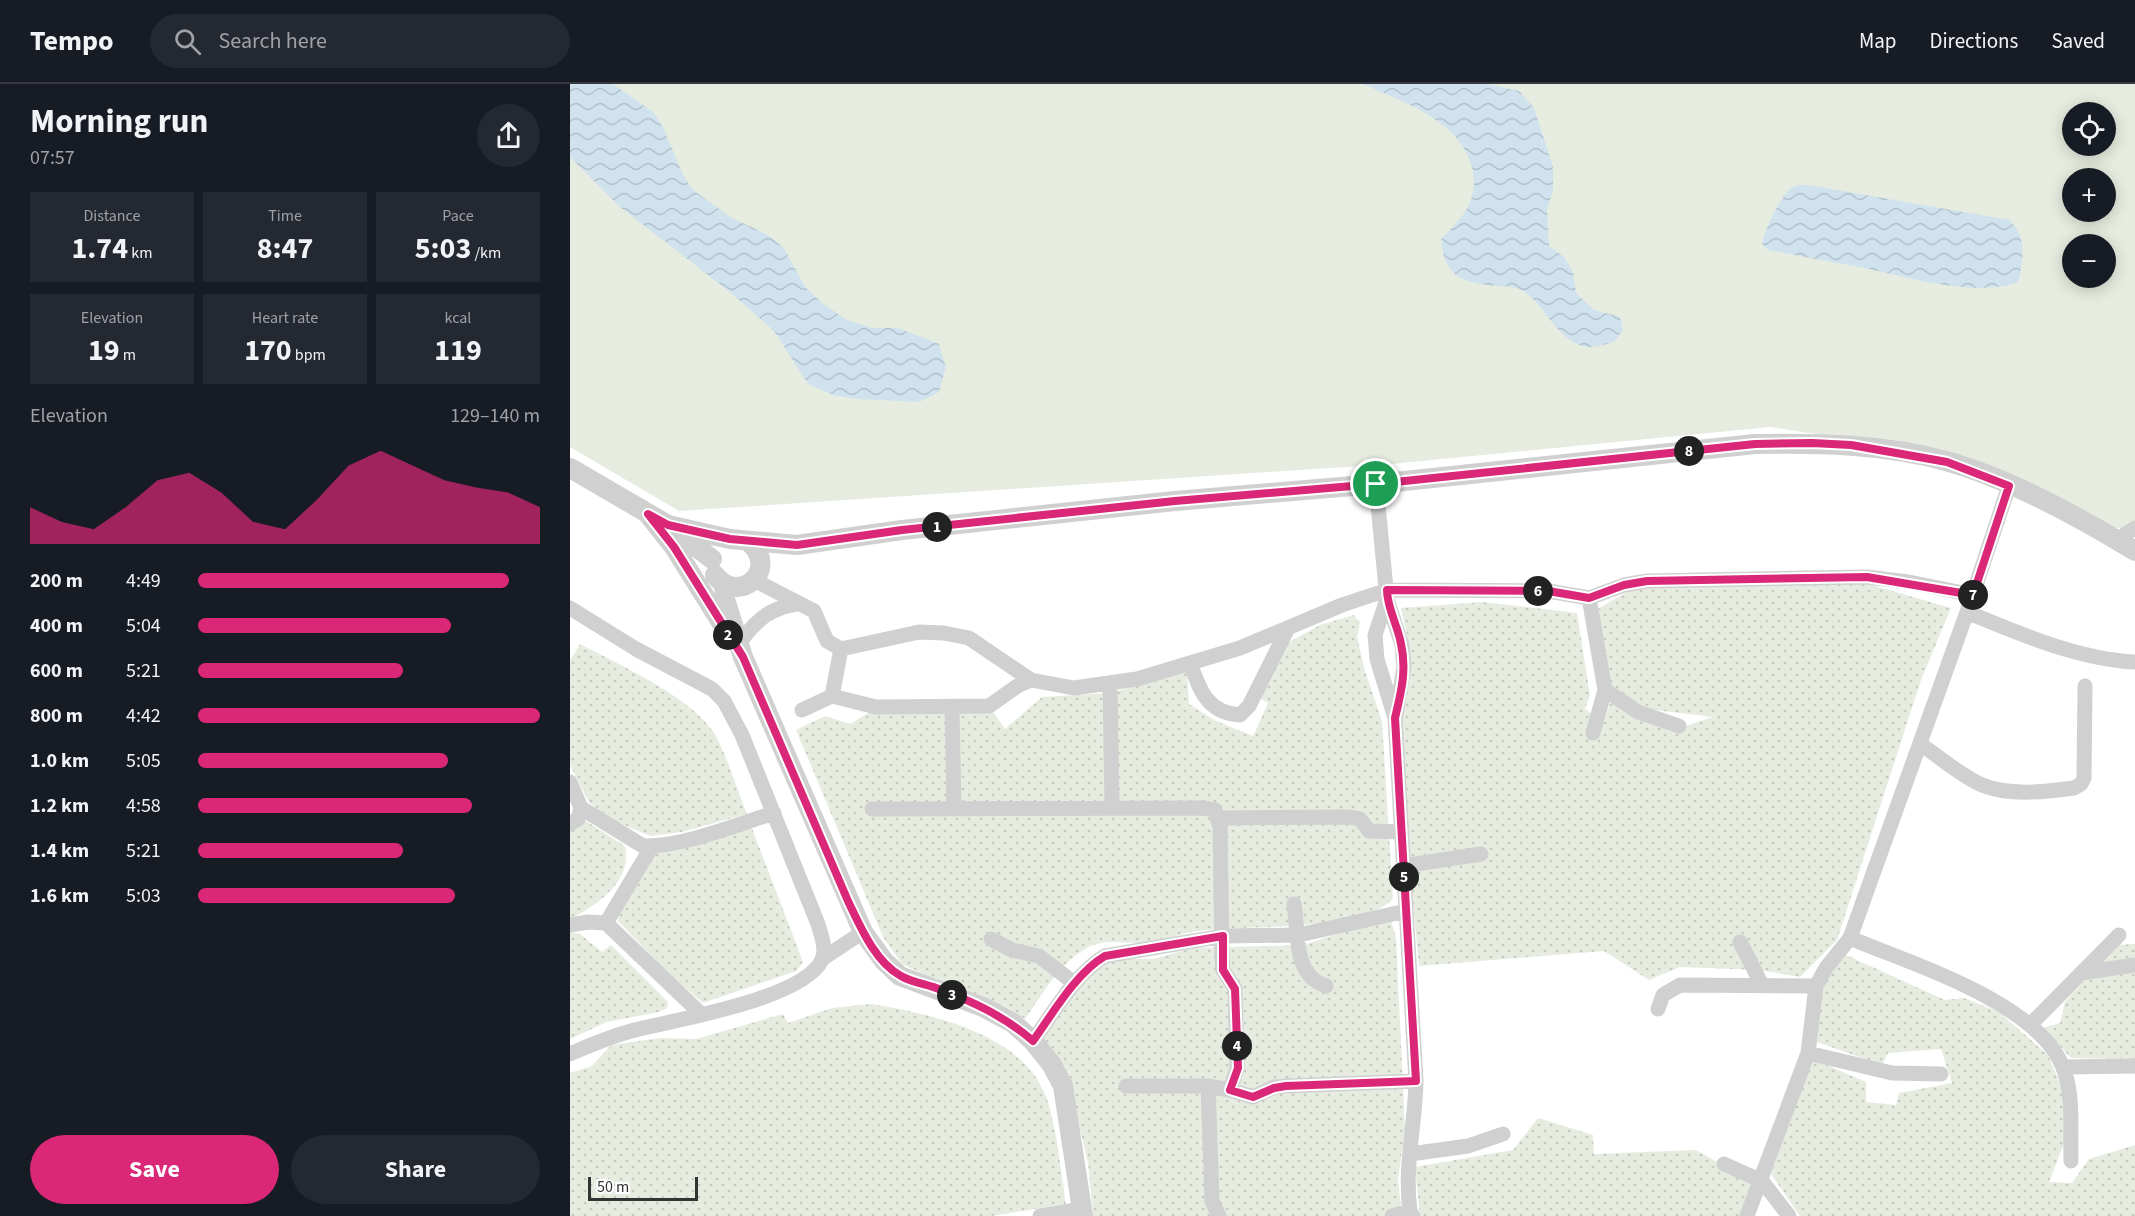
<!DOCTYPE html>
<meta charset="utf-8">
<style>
:root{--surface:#171b24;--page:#242831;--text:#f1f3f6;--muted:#9ea1a6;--line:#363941;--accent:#db2777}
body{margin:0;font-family:"Source Sans 3",sans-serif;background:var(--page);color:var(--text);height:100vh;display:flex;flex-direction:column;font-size:22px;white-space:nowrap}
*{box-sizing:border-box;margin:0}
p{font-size:20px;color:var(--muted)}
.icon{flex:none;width:33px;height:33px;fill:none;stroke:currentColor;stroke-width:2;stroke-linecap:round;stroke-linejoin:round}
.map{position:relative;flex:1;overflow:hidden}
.details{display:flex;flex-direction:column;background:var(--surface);width:570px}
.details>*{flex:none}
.buttons{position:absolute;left:1492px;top:18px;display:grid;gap:12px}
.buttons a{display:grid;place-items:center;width:54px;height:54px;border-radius:50%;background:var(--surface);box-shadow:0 3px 15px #0003;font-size:30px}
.scale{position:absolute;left:18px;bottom:15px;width:110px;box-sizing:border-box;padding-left:6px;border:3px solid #333;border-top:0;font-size:16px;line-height:21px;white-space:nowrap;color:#333;-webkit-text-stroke:4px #fff;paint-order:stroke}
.pin{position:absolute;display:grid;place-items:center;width:51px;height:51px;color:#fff;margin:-26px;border:3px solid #fff;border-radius:50%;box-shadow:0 2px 6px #0007}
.km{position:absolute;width:30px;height:30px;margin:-15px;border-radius:50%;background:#222;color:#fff;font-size:16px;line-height:30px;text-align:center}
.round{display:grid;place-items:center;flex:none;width:63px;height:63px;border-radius:32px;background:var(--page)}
.overview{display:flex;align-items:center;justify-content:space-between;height:102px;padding:0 30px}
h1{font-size:33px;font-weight:700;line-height:45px}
.metrics{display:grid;grid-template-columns:repeat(3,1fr);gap:9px;height:102px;padding:6px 30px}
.metrics div{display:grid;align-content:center;border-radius:0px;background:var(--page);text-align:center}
.metrics b{font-size:30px;font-weight:700}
.metrics small{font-size:16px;font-weight:400}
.metrics p{font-size:16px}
.chart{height:168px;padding:12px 30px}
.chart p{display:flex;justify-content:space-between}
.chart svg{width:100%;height:108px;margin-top:6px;fill:var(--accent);opacity:.7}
.button{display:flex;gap:12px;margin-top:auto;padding:12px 30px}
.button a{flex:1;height:69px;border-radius:36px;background:var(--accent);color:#fff;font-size:24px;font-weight:700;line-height:69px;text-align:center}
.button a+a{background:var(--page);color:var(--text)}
ul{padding:0 30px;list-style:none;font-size:20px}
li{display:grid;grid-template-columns:96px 72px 1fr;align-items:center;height:45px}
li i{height:15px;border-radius:8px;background:var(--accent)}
header{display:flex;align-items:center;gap:36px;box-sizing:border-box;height:84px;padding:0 30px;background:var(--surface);border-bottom:2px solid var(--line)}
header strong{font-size:28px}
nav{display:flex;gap:33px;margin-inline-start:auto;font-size:21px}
.search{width:420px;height:54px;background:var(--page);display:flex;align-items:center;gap:15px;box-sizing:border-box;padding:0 21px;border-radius:33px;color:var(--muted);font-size:22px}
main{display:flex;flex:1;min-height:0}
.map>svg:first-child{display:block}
.grass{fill:#e6ecdf;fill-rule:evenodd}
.park{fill:url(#park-dots)}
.water{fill:url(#water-waves)}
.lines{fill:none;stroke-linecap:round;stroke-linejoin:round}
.minor{stroke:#d0d0d0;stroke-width:15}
.tertiary{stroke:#d0d0d0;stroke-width:20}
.route-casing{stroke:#fff;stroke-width:12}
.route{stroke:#db2777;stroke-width:8}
</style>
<header>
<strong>Tempo</strong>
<div class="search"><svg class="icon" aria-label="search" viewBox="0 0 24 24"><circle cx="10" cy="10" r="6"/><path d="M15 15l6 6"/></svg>Search here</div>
<nav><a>Map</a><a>Directions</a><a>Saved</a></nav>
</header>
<main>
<section class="details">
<div class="overview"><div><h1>Morning run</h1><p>07:57</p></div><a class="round"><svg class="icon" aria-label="share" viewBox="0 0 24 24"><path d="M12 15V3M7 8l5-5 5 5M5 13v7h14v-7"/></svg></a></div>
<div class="metrics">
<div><p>Distance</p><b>1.74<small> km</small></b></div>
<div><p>Time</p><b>8:47</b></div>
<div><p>Pace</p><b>5:03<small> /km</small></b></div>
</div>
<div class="metrics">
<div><p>Elevation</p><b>19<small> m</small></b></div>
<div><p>Heart rate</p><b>170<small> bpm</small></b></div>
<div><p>kcal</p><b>119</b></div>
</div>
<div class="chart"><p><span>Elevation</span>129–140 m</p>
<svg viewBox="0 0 160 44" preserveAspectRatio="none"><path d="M0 44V29L10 35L20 38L30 29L40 18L50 15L60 23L70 35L80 38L90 26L100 12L110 6L120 12L130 18L140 21L150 23L160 29V44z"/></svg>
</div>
<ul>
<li><b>200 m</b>4:49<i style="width:91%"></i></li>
<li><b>400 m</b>5:04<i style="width:74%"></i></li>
<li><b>600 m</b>5:21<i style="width:60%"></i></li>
<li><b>800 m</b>4:42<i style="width:100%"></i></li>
<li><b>1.0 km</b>5:05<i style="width:73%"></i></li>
<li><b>1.2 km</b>4:58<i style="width:80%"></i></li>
<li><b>1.4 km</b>5:21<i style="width:60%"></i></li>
<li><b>1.6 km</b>5:03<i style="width:75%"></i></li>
</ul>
<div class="button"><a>Save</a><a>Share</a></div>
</section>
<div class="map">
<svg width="1565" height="1132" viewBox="0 0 1565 1132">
<defs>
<pattern id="park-dots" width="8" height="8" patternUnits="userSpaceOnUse" patternTransform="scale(1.5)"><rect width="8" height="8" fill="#e6ecdf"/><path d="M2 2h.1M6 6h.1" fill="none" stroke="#c6cbc0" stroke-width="1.8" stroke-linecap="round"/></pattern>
<pattern id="water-waves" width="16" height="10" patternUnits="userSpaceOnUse" patternTransform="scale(1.5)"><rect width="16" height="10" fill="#cfe2ee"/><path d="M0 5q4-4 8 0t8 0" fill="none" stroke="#b2c2cd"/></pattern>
</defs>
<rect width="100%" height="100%" fill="#fff"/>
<!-- grass -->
<path class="grass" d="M0,0H1565V444H1542L1382,371L1200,343L821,380L109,427L0,363ZM1503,28H1536V62H1503ZM1503,94H1536V128H1503ZM1503,160H1536V194H1503Z"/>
<!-- park -->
<path class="park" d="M1298,500L1381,524L1351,596L1267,856L1230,893L1190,886L1110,883L1079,896L1034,867L849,882L839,775L831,627C847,586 840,565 831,524L912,518L1007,529L1020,611L1015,625L1034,639L1041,615L1100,647L1143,633L1077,625L1038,605L1026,526L1067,502Z
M784,531L790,539L787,553L795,587L812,637L823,815C789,849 677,840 629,847C611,849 594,857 575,859C557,860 534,854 517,864C490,878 472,911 455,935L414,913L368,897L332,880L313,853L226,646L255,632L280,640L305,625L419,622L435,645L472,613L540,609L617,587L619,620L646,637L683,652L698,619L689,614L719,558L750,541Z
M10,560C46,579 123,614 144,649C158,673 166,704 177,730L112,748L81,752L38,735L19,718L0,681V577Z
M16,737L55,762C63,796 28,821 0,835V742Z
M180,739L233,878L226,887L133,919L100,891L48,837L52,814L83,770Z
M810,836H821L826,854L835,1045L828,1095L831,1123L827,1128L814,1132H523L518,1079L507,1033L467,957L510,896L536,875H583L623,864L733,861Z
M0,848L10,850L32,868L41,861L98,918L97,924L89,928L37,938L0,955Z
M1565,860V975L1501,974L1473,944L1490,939L1495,918L1547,861Z
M1276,871L1375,916L1394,914L1429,928L1478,971L1494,1009L1495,1057L1479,1098L1502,1099L1519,1075L1565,1061V1132H1230L1201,1090L1243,975L1296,998V1018L1326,1021L1329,1009L1382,999L1371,965L1318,969L1312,981L1247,958L1251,902Z
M301,920C358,929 449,949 474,1008C486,1035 491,1089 496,1120L422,1132H0V989L22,982L41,961L90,954L126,955L213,930L218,939L262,924Z
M968,1034L1023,1051L1024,1070L1126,1066L1185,1099L1171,1132H850L845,1083L943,1066Z"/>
<!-- water -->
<path class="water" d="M0,0H43L83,28L93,43L113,91L123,106L160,133L198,151L214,164L235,203L253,220L277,236L302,244H328L369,260L376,283L369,308L349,318L288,315L263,311L238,300L204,247L160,208L50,123L0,73Z
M793,0H918L949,7L964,24L983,83V107L977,125L979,162L994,173L1003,188L1006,209L1024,226L1050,233L1053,246L1044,258C1036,260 1024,264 1016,263C981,254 974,213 946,204C941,202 933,203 928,202C893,199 874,193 871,156C879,146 888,138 895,128C903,116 905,102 903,88C894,37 834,19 793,0Z
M1238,101L1439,136C1457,153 1454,175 1448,198C1405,214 1337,193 1294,184C1262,178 1230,172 1198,166L1192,160C1195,146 1211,110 1223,103C1228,101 1233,101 1238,101Z"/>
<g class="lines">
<!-- minor -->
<path class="minor" d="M806,400L817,515L832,561L834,583L826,631
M1546,456L1565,444
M184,496L244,527L257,557L271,565L349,548L374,549L399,554L461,596L504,604L567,595L670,564L772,521L817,506L978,507L1019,514L1054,501L1077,497L1297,493L1339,498L1403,511
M1019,514L1035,606L1023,649
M817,515L805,551L807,575L825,634L846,997C845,1043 834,1082 840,1127L843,1132
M0,524L66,565L142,605L154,617L172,651L248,840C251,851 257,865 252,876C232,916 103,936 61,947C40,953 20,961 0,970
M1397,528C1450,550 1508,575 1565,578
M173,554C189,534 201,524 227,520
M271,565L262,612L306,623L419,622L449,601L461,596
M620,579C630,606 637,629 670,631L679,622L717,546
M540,600L542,724
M1035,606L1068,628L1109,642
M382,623L384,725
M232,626L262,612
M1350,660C1370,673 1391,692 1412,701C1439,712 1475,708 1504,704L1511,700L1514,694L1515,602
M0,698L11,724L8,735L0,740
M11,724L73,762C113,763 165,741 204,729
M302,725L634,724L645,726L650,743L652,875L653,886L665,905L667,984L660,1006L638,1002H556
M649,734L780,733L790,735L799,747L831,748
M833,782L911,770
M724,820C729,849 722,891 756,902
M36,839L82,762
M0,841L18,838L36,839L130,929
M1280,854C1341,880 1471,919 1494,986C1504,1014 1500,1047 1501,1077
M421,855L442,866L469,872L504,899
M1170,858L1192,901
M252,875L293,848
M1511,889L1565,881
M1088,925L1093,911L1110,901L1246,902
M1460,941L1549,851
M463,957C483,929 506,889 535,872L653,852L729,851L836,827
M1238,969L1322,989L1371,990
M1493,983L1565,982
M638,1002L642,1117L649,1132
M660,1006L683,1013L704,1003L716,1002L846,997
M840,1070L898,1062L933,1050
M1154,1080L1192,1097L1219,1132
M470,1132L512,1125
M822,1132L840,1127
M1177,1132L1238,969L1246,902L1256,884L1280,854L1397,528L1439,402"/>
<!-- tertiary -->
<path class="tertiary" d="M0,384L98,441L142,475
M78,430L104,463L159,551
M98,441L160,455L227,461L332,446L605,417L806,400L1185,360C1249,359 1314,360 1376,377C1437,394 1511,434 1565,467
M145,491C168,522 211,486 179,458
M154,499L155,515L173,573L293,848L314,877L330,892L413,923L443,939L463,957L482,981L493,1002L513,1132"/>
</g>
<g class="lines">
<defs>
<path id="route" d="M1242,359L1281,361L1377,378L1439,402L1403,511L1297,493L1077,497L1054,501L1019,514L978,507L817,506C817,524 828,542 831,560C837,586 831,609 825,634L846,997L716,1002L704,1004L683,1013L660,1006L668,984L665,905L653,886V852L535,872C506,889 483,929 463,957C434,932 402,917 366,904C355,900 341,898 331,892C305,878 290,842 278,817L173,573L104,463L78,430L98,441L160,455L227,461L332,446L605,417L806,400L1185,360Z"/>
</defs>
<!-- route casing -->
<use href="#route" class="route-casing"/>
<!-- route -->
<use href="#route" class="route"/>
</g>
</svg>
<div class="buttons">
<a><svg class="icon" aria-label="locate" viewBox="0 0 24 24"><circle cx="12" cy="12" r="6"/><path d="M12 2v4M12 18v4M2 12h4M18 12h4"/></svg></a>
<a>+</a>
<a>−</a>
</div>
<div class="scale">50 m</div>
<div class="pin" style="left:806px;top:400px;background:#1e9e55"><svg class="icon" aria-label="arrive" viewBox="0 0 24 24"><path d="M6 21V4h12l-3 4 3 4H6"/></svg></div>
<b class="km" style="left:367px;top:443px">1</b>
<b class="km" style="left:158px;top:551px">2</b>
<b class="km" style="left:382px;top:911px">3</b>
<b class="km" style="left:667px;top:962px">4</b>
<b class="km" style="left:834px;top:793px">5</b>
<b class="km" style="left:968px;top:507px">6</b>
<b class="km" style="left:1403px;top:511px">7</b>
<b class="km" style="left:1119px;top:367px">8</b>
</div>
</main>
